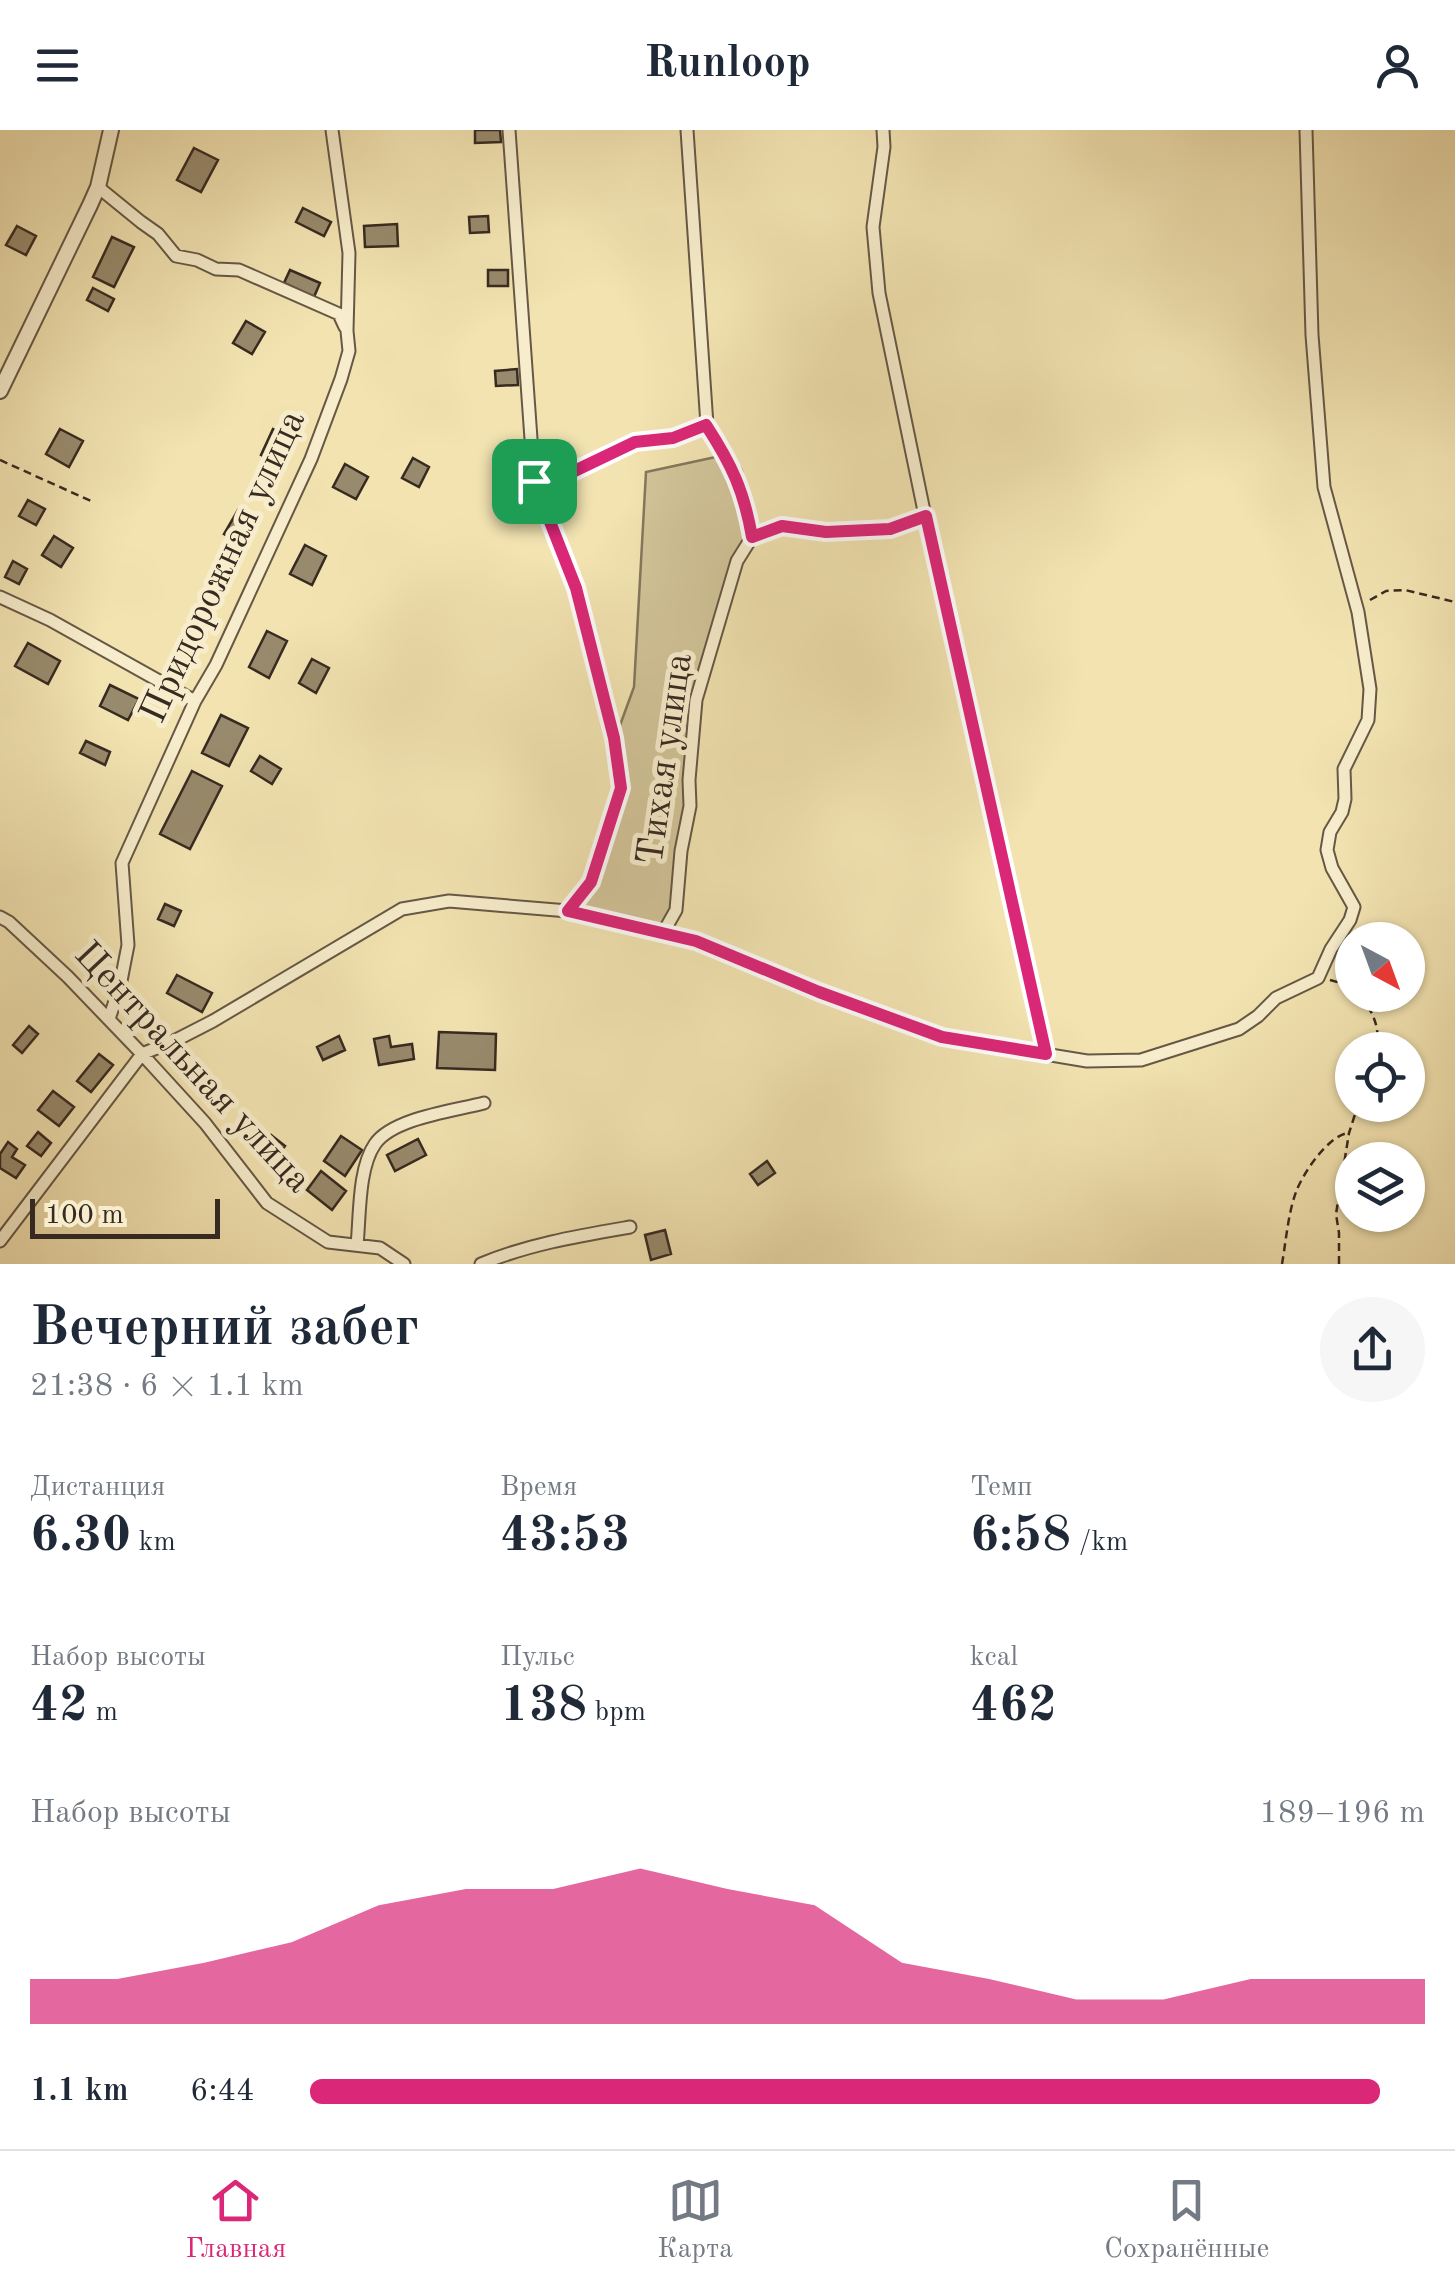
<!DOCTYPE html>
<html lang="ru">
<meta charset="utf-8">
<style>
:root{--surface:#fff;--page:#f6f6f7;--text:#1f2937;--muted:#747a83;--line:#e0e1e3;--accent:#db2777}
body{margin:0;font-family:"Old Standard TT",serif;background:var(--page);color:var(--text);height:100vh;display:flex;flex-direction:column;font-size:38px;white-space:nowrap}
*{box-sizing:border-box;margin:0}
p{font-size:32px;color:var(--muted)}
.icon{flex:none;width:55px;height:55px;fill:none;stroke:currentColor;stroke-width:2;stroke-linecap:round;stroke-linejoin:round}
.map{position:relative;height:1134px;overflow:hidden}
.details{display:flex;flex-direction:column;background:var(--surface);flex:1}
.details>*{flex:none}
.needle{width:65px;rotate:139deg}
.tools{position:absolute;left:1335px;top:792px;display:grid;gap:20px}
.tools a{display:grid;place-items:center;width:90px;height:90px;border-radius:50%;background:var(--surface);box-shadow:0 2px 8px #0004;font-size:50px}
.scale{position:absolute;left:30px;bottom:25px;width:190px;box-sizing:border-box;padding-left:10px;border:5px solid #372a21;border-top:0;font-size:28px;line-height:35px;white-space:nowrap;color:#372a21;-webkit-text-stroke:8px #f7edcc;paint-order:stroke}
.pin{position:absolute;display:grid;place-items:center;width:85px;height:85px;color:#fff;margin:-42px;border-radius:20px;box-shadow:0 5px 15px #0006}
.round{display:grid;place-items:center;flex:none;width:105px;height:105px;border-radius:52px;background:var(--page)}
.head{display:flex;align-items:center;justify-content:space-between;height:170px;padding:0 30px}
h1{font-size:55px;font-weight:600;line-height:75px}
.stats{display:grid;grid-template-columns:repeat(3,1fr);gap:15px;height:170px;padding:10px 30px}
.stats div{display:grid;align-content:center}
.stats b{font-size:50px;font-weight:600}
.stats small{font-size:28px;font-weight:400}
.stats p{font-size:28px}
.chart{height:280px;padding:20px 30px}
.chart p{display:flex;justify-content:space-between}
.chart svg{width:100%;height:180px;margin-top:10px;fill:var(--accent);opacity:.7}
ul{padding:0 30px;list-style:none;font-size:32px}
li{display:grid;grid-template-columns:160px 120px 1fr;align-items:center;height:75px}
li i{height:25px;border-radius:12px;background:var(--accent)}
header{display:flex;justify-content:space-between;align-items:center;height:130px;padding:0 30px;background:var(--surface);font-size:45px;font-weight:600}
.menu{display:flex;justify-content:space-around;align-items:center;height:140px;border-top:2px solid var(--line);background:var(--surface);font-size:28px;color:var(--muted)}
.menu a{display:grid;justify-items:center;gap:5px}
.menu .active{color:var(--accent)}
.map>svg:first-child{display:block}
.green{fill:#d2c499;stroke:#84775d;stroke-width:2.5}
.building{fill:#988a6c;stroke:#372a21;stroke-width:2.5}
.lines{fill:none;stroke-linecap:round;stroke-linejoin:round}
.minor-casing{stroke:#665845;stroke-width:15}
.tertiary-casing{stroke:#665845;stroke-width:18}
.path{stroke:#372a21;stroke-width:2.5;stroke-dasharray:8 5;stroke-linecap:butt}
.minor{stroke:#f7edcc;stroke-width:11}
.tertiary{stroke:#f7edcc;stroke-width:14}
.route-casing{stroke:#fff;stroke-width:20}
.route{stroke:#db2777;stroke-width:12}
.labels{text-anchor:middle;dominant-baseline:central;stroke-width:10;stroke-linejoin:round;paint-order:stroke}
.street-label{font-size:38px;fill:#372a21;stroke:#f7edcc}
</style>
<header><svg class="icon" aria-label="menu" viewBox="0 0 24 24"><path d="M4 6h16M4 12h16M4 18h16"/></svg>Runloop<svg class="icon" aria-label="person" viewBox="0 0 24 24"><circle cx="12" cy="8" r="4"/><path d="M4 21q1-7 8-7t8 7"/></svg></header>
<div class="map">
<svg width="1455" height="1134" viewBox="0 0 1455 1134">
<rect width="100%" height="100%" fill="#f2e3b1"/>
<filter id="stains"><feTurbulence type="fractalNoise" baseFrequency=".002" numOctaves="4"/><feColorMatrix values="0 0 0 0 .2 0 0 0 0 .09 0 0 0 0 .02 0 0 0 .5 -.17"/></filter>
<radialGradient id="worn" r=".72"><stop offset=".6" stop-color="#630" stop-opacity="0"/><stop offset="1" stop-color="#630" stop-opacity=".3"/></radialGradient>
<!-- green -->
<path class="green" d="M725,325L752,407L737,431L696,570L676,780L663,803L568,781L591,751L621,658L615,609L634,557L646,342Z"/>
<!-- building -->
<path class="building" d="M475,0H500L501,12L475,13Z
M194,18L218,30L201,62L177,50Z
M303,78L331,92L324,106L296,92Z
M488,86L489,102L470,103L469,87Z
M397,94L398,116L365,117L364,96Z
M17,96L36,106L26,125L6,115Z
M112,107L134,117L114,157L93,147Z
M290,140L320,153L314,167L284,153Z
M488,140H508V156H488Z
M93,158L114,169L108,181L87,170Z
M246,191L265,202L252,224L233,213Z
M517,239L518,255L496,256L495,241Z
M60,299L83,311L69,337L46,324Z
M273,299L297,311L284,337L261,325Z
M413,328L429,337L419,357L402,348Z
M345,334L368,347L356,369L333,357Z
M28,370L45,379L36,395L19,386Z
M238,380L259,392L245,416L224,404Z
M54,406L73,418L61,437L42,425Z
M305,415L326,426L312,455L290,444Z
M13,431L27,439L19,454L5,447Z
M267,501L287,511L269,548L249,537Z
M28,513L60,531L48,554L15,536Z
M312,529L329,538L316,563L299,553Z
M110,555L139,569L128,590L100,576Z
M221,585L248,598L229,636L202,623Z
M86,611L110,622L105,635L80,623Z
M260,626L281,639L272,654L251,641Z
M192,641L222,656L190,719L160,704Z
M165,774L181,781L174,796L158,789Z
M177,845L212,863L202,882L167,863Z
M29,896L38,904L22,923L13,915Z
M439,902L496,904L495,940L437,938Z
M339,906L345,920L323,930L317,917Z
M389,906L391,917L412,914L414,929L379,935L374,909Z
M99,924L113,935L91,962L77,951Z
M53,961L74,977L59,996L38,980Z
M38,1002L51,1013L41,1026L27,1016Z
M271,1005L285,1016L274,1030L260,1019Z
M341,1006L362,1020L345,1046L324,1031Z
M418,1009L426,1025L395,1041L387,1025Z
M8,1012L17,1019L12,1027L25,1035L16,1048L0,1038V1024Z
M767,1031L775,1043L758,1055L750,1044Z
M321,1041L346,1061L332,1080L307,1060Z
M665,1100L671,1124L651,1130L645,1105Z"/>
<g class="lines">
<defs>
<path id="minor" d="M509,0L534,351L576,458L615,609L621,658L591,751L568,781
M883,0L884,17L873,97L879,163L931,415L1046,925
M98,57L141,92L158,104L176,126L197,130L216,139L239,140L339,184L345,197
M534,351L562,347L635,312L673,307L707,295
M752,407L782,396L826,402L891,399L926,386
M0,467L50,490L195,571
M0,787L9,792L68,847L142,924L205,993L267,1073L328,1112L380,1118L404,1134
M663,803L676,780L681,721L690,676L689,650L696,570L737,431L752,407L749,386L736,343L707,295L687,0
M109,889L120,856L128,815L122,733L195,571L216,535L311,329L341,249L349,221L347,201L349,123L332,0
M0,1111L142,924L176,910L213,891L402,779L449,771L568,781L696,811L819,862L942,907L1087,931L1141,930L1239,899L1258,886L1276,868L1318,848L1331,819L1350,790L1354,777L1332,738L1327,720L1330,702L1342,682L1345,669L1344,639L1368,590L1370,559L1358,482L1324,357L1312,205L1306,0
M357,1115C360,1087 358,1038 375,1014C393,988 454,981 484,973
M481,1134C529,1114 578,1106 630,1097"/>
<path id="tertiary" d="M0,261L90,75L98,57L111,0"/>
</defs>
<!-- minor casing -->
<use href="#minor" class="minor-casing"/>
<!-- tertiary casing -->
<use href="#tertiary" class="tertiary-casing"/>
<!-- path -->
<path class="path" d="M0,330L91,371
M1370,470L1386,461L1405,460L1455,472
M1330,850L1352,856
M1361,865C1373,884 1381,897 1376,920
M1282,1134C1286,1111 1288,1084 1296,1062C1303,1043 1328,1006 1348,1003
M1339,1134V1103L1336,1084L1349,1003L1358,975"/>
<!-- minor -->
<use href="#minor" class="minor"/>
<!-- tertiary -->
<use href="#tertiary" class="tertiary"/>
</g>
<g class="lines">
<defs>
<path id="route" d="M706,295C732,335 744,361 752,407L782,396L826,402L890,399L926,386L1046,924L942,907L819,862L696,811L568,781L591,752L621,658L614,608L576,458L534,351L562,347L635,312L673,308Z"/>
</defs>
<!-- route casing -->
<use href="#route" class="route-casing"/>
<!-- route -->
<use href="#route" class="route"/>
</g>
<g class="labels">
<!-- street labels -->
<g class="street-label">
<text transform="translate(224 437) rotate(-65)">Придорожная улица</text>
<text transform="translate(666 629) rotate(-82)">Тихая улица</text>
<text transform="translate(192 938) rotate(47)">Центральная улица</text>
</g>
</g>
<rect width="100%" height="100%" filter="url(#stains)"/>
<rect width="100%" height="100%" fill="url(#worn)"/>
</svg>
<div class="tools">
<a><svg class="needle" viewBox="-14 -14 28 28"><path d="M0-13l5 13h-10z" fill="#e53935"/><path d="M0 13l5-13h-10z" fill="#747a83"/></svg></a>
<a><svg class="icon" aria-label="locate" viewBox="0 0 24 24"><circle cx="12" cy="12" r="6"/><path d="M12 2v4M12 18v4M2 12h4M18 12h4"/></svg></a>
<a><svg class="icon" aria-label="layers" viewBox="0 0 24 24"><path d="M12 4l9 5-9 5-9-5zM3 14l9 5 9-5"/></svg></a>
</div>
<div class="scale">100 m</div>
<div class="pin" style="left:534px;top:351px;background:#1e9e55"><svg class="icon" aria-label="arrive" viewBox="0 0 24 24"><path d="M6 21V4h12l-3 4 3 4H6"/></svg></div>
</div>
<section class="details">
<div class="head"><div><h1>Вечерний забег</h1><p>21:38 · 6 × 1.1 km</p></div><a class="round"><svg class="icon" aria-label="share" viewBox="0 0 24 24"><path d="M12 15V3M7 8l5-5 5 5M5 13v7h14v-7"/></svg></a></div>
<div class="stats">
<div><p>Дистанция</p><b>6.30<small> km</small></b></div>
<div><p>Время</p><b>43:53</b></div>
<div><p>Темп</p><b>6:58<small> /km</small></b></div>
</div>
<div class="stats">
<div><p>Набор высоты</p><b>42<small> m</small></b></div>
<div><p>Пульс</p><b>138<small> bpm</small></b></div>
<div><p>kcal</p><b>462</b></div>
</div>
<div class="chart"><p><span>Набор высоты</span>189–196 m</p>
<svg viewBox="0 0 160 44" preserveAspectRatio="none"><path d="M0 44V33L10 33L20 29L30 24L40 15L50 11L60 11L70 6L80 11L90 15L100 29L110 33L120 38L130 38L140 33L150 33L160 33V44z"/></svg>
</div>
<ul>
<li><b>1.1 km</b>6:44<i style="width:96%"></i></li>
</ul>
</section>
<nav class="menu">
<a class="active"><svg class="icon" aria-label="home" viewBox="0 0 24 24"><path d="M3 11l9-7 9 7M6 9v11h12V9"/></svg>Главная</a>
<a><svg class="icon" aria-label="map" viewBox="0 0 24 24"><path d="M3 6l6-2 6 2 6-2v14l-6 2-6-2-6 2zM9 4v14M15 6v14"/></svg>Карта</a>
<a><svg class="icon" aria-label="saved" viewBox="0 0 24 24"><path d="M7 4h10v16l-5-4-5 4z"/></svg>Сохранённые</a>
</nav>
